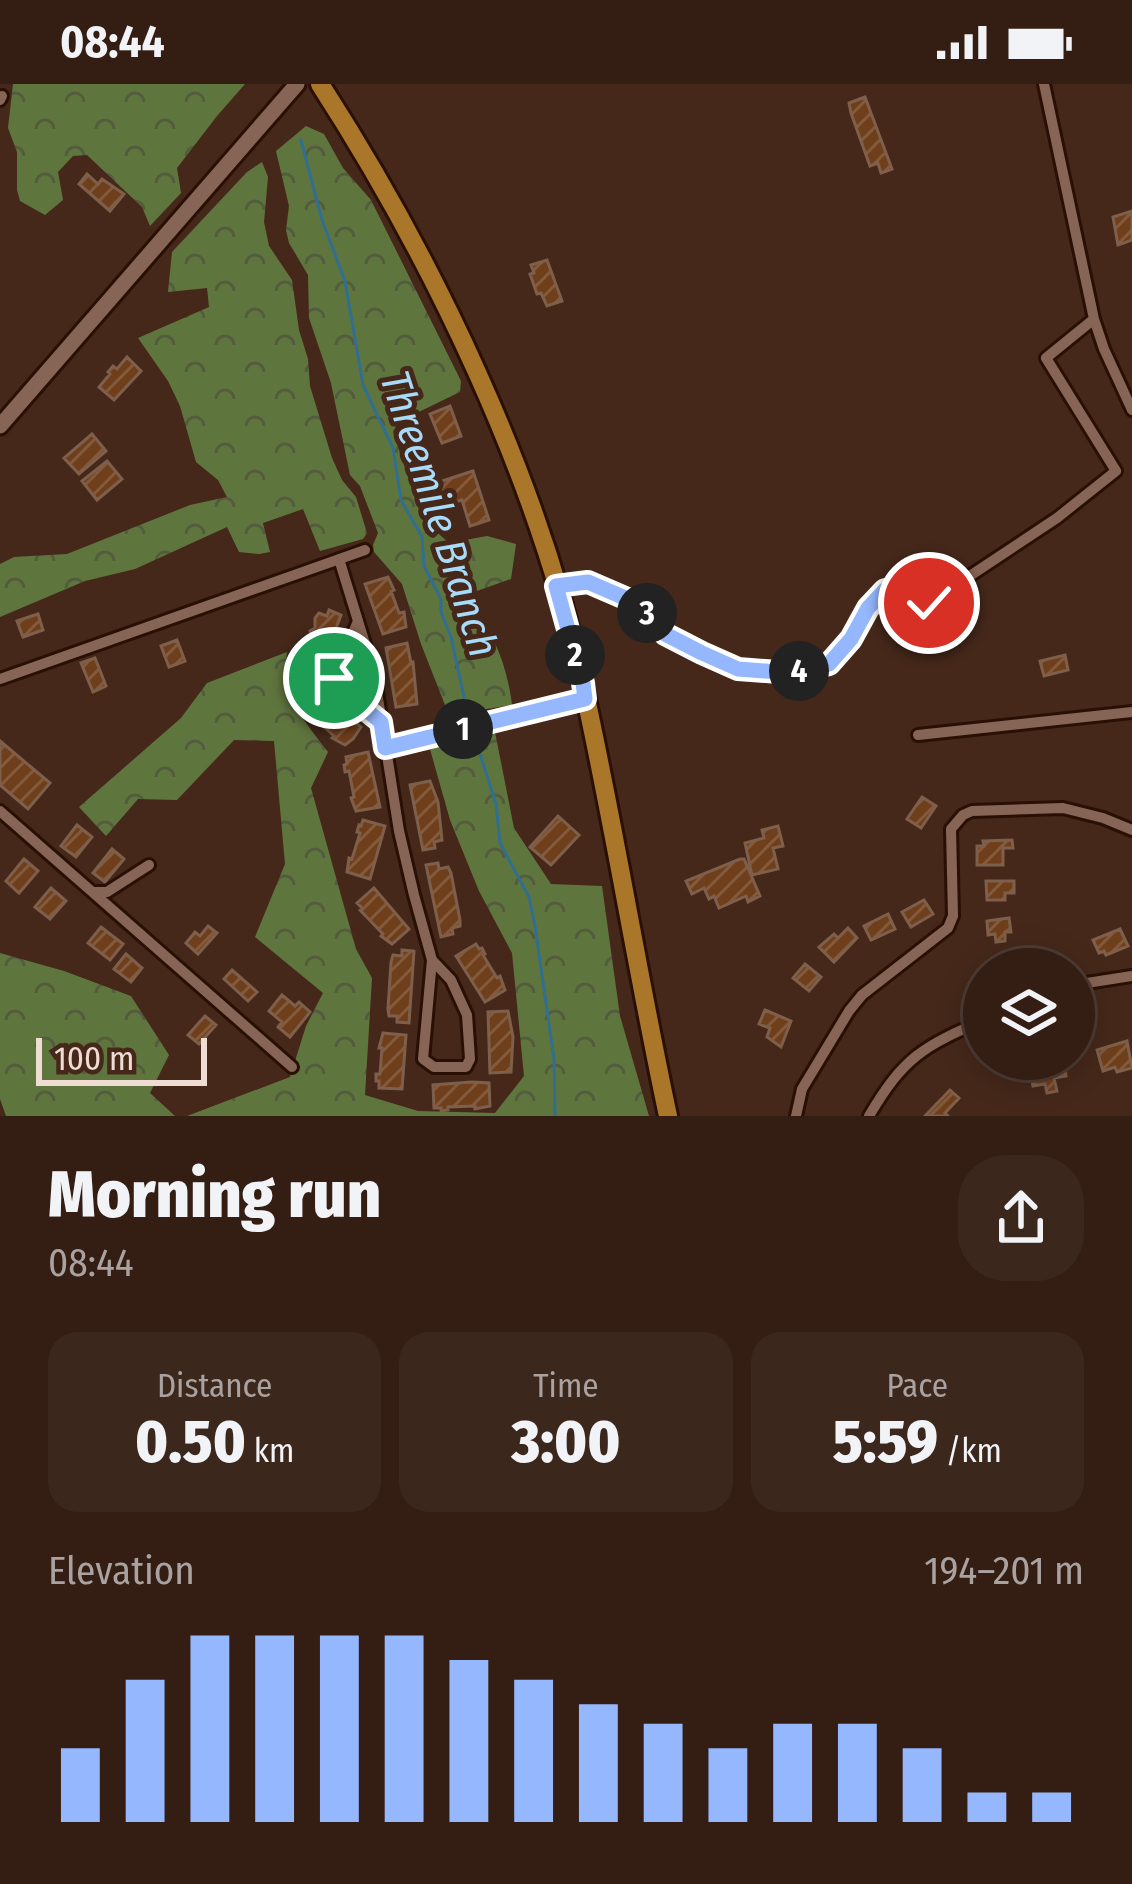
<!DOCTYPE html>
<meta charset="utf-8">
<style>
:root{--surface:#341e14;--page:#3c271d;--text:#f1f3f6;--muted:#a9a2a0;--line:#4e3c34;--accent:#95b7fd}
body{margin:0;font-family:"Fira Sans Condensed",sans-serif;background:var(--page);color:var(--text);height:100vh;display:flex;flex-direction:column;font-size:45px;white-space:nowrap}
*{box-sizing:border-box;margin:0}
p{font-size:39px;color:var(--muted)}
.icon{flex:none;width:66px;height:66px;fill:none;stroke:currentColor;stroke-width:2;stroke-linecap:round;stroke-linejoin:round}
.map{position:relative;height:1032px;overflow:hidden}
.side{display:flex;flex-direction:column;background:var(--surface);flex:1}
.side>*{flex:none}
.fabs{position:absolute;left:963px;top:864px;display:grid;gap:24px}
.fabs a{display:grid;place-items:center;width:132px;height:132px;border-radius:50%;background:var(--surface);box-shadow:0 6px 30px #0003,0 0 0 3px var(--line);font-size:60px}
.scale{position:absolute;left:36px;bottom:30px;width:171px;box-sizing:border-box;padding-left:12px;border:6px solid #efdcd3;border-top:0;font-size:33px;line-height:42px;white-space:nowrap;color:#efdcd3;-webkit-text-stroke:9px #45281a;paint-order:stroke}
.pin{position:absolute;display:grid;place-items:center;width:102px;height:102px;color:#fff;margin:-51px;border:6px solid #fff;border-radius:50%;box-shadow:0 3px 12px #0007}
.km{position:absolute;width:60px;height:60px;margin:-30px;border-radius:50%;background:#222;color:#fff;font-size:33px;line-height:60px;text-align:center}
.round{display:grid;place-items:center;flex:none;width:126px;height:126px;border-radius:48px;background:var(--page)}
.headline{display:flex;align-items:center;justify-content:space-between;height:204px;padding:0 48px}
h1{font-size:66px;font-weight:800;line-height:90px}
.stats{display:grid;grid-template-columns:repeat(3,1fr);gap:18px;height:204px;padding:12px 48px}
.stats div{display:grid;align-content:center;border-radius:30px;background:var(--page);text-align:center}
.stats b{font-size:60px;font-weight:800}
.stats small{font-size:33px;font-weight:400}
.stats p{font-size:33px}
.chart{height:336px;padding:24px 48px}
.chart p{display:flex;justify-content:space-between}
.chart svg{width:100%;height:216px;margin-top:12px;stroke:var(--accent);stroke-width:6}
.status{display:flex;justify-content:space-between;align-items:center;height:84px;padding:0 60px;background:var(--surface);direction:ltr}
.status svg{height:33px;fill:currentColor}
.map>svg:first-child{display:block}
.forest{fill:url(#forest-crowns)}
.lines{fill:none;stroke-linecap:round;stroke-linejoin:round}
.stream{stroke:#306f91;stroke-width:3}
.building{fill:url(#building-hatch);stroke:#7d5f4b;stroke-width:3}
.minor-casing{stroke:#2a1004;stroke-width:16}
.secondary-casing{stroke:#2a1004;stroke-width:21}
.primary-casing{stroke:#2a1004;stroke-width:24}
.minor{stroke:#876556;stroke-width:10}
.secondary{stroke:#876556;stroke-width:15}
.primary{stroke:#aa762a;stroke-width:18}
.route-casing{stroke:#fff;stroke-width:24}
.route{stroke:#95b7fd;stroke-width:15}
.labels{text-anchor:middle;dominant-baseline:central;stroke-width:10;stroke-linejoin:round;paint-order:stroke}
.water-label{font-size:42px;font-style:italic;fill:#a8dbfa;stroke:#45281a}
</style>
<div class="status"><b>08:44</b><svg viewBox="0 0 49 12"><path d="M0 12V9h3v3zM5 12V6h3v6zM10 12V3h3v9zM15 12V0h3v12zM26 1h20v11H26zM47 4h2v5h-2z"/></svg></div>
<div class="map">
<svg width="1132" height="1032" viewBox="0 0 1132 1032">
<defs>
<pattern id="forest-crowns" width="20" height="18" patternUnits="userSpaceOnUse" patternTransform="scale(3)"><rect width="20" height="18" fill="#5f753e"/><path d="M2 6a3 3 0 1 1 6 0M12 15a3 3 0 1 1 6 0" fill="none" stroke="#545c3e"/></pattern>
<pattern id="building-hatch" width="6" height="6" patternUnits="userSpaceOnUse" patternTransform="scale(3)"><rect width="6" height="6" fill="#6f3f1c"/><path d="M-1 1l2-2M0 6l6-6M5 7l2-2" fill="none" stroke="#845a3c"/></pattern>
</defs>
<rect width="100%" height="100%" fill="#45281a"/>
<!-- forest -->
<path class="forest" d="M13,0H245L217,32L177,84L181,109L150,142L142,123L87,71L73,72L58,88L63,116L45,131L20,117L17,106V68L8,44Z
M306,42L324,50L343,84L371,116L461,297L460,308L398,338L393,348L422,435L449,459L487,452L516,460L511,495L457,514C464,520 475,526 480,534C498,557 509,593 512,621L449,631L421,560L402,500L374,468L373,461L378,449L360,402L350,391L331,299L309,234L308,191L289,159L286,146L289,122L276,67Z
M262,78L268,93L264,138L269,162L292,196L299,246L308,275L310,302L332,374L342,396L356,413L367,449L363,455L320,467L303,425L263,439L270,468L259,470L239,468L227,443L135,485L85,497L0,533V480L14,473L67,470L190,421L227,413L218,396L196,378L180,322L168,297L138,254L209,223L207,204L168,208L172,168L247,88Z
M287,568C282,613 302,634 328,668L311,704L356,865L372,894L365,1011L418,1027L495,1029L524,992L512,869L479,807L450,736L428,658L494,643L514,744L551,800L602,802L620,932L649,1032H187L290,993L306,942L323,909L255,853L285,780L274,657L234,656L177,716L138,715L106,752L79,723L181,634L207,599Z
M0,869L64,887L131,912L169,971L150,1009L175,1032H6L0,1015Z"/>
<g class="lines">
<!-- stream -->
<path class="stream" d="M301,56L322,136L345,197L363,301L393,364L401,416L422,453L424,482L441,515V528L451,553L469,636
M472,645L496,720L500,759L529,813L535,842L554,975L555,1032"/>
</g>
<!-- building -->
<path class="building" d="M865,13L892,85L881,89L878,79L870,82L851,29L849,19Z
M87,90L98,100L102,95L124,110L110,127L79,100Z
M1132,127V156L1118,161L1113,133Z
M547,176L562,217L547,222L541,209L537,210L530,190L534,189L531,181Z
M127,273L141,287L114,316L99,303L110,290L108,288L113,282L117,285Z
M450,322L461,352L442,359L430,330Z
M92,350L106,367L79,390L64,374Z
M107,377L122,395L97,416L82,397Z
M473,387L489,436L470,442L462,416L446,421L439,398Z
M388,493L394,506L391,507L399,529L404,528L406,543L383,550L365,500Z
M329,526L341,531L316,596L305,592L307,587L299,584V577L306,566L303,563L307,555H310L312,550L310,547L315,544V534L319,529L327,532Z
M38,530L43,546L23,553L17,537Z
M177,556L185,577L169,583L161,562Z
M407,559L411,579L413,578L417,620L396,623L386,564Z
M1065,571L1068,586L1044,592L1040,577Z
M95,574L106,602L93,608L81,579Z
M319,608L361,643L353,655L345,661L332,654L334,652L314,634L312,637L306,632L309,630L304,625Z
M0,657L50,699L28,725L0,701Z
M368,668L380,723L356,727L351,714L354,713L349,687L345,688L344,681L347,680L346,673Z
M430,697L438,718L442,756L434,758L435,764L423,766L410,701Z
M922,713L936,722L921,744L907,735Z
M558,732L579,751L551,781L530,763Z
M363,736L385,742L370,795L347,788L349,774L352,775L360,749L357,748L359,741L361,742Z
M77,741L92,753L76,773L61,762Z
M778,742L783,762L773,764L778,785L752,791L745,759L764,754L762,746Z
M1012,756L1013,764H1003V781H977V762H984L983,757Z
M112,765L124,775L105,798L93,789Z
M24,775L38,787L19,809L6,797Z
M740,775H744L760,812L748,818L746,812L719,824L714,812L709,815L704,804L692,810L686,797Z
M438,779L439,785L448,783L451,789L460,836V842L452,844L453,850L441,853L426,781Z
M986,797H1014V809H1005V816H987Z
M51,804L66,817L50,835L35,823Z
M374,804L409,845L392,860L381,852L383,850L360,826L362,824L357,819Z
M924,816L933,830L911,843L902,828Z
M888,830L895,845L871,856L864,842Z
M1009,834L1011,848H1005V857L996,858L995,850L988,851L987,837Z
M208,842L217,849L198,870L186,859L195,848L200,852Z
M101,843L123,860L110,876L88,859Z
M848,844L857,854L834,878L819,863L834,850L838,854Z
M1120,845L1128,862L1106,871L1104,867L1099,869L1093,856Z
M476,860L479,865L482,864L485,870L483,871L497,894L500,892L505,906L485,918L456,872Z
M402,866L414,867L409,939L397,938V932H389L388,925L391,878L393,871L402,872Z
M126,870L142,884L131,898L114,885Z
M805,880L821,893L809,907L793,894Z
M232,886L257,908L248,917L224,895Z
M282,911L295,922L299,918L310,928L290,953L278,943L282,938L269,927Z
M765,926L791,937L781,963L767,953L770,944L759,940Z
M508,927L513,953L511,988L490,989L488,928Z
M205,932L216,941L199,960L188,951Z
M383,949L406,951L402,1005L379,1004V997H376V990H380L382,964H379Z
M1127,957L1132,984L1117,988L1115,983L1103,987L1097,966Z
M1064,981L1066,992L1054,994L1057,1007L1047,1009L1045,1000L1033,1002L1030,987Z
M472,998L489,999L490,1022L475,1025V1022L448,1023V1026L441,1027V1024H434L433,1001Z
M950,1006L959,1014L945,1029L948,1032H925Z"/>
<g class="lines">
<defs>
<path id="minor" d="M1044,0L1094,235L1104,265L1132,326
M0,16L2,12
M339,475L374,589L399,747L414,811L432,876L451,896L467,931L470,975L466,983H434L423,975L432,876
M556,502L588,498L632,517L648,530L665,550L738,585L792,589L829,580L851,555L868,524L885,506L914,521L929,519L1057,434L1116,387L1046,274L1094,235
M358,537L334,594L341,605L381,637
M0,595L365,466
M918,651L1132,628
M385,664L585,615
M0,727L292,983
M94,808H107L149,781
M1074,901L1132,892
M796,1032L802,1005L849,927L862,911L948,844L953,832L951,745L963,731L972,727L1063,724L1103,734L1132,746
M869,1032C904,973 922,963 984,936"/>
<path id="secondary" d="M0,342L297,0"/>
<path id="primary" d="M320,0C433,175 537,392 582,596C614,740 637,887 668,1032"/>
</defs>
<!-- minor casing -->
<use href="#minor" class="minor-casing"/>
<!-- secondary casing -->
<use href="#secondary" class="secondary-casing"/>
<!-- primary casing -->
<use href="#primary" class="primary-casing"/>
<!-- minor -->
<use href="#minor" class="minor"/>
<!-- secondary -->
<use href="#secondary" class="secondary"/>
<!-- primary -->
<use href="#primary" class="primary"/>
</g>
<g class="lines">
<defs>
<path id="route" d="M334,594L340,605L381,638L385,664L585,615L583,599L556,502L588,498L632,517L648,530L665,550L702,569L738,585L792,589L829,580L851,555L868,524L885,506L914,521L929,519"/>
</defs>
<!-- route casing -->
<use href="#route" class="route-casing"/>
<!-- route -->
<use href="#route" class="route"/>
</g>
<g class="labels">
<!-- water labels -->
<g class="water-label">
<text transform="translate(439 430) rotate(72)">Threemile Branch</text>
</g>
</g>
</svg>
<div class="fabs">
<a><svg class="icon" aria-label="layers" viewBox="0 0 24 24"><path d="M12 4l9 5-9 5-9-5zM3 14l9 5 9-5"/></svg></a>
</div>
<div class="scale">100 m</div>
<div class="pin" style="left:334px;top:594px;background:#1e9e55"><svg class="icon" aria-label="arrive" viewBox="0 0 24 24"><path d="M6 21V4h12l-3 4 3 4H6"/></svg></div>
<div class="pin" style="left:929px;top:519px;background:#d93025"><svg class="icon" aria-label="check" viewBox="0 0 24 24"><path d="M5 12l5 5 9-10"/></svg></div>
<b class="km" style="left:463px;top:645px">1</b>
<b class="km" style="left:575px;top:571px">2</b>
<b class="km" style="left:647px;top:529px">3</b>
<b class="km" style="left:799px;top:587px">4</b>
</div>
<section class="side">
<div class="headline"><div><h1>Morning run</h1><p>08:44</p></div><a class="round"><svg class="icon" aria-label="share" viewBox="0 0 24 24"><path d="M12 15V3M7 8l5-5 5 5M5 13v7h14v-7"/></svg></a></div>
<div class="stats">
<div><p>Distance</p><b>0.50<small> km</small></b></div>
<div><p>Time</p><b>3:00</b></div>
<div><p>Pace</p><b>5:59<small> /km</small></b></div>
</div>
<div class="chart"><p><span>Elevation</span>194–201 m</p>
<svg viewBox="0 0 160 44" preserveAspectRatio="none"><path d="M5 44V29M15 44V15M25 44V6M35 44V6M45 44V6M55 44V6M65 44V11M75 44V15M85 44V20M95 44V24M105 44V29M115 44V24M125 44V24M135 44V29M145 44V38M155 44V38"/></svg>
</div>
</section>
